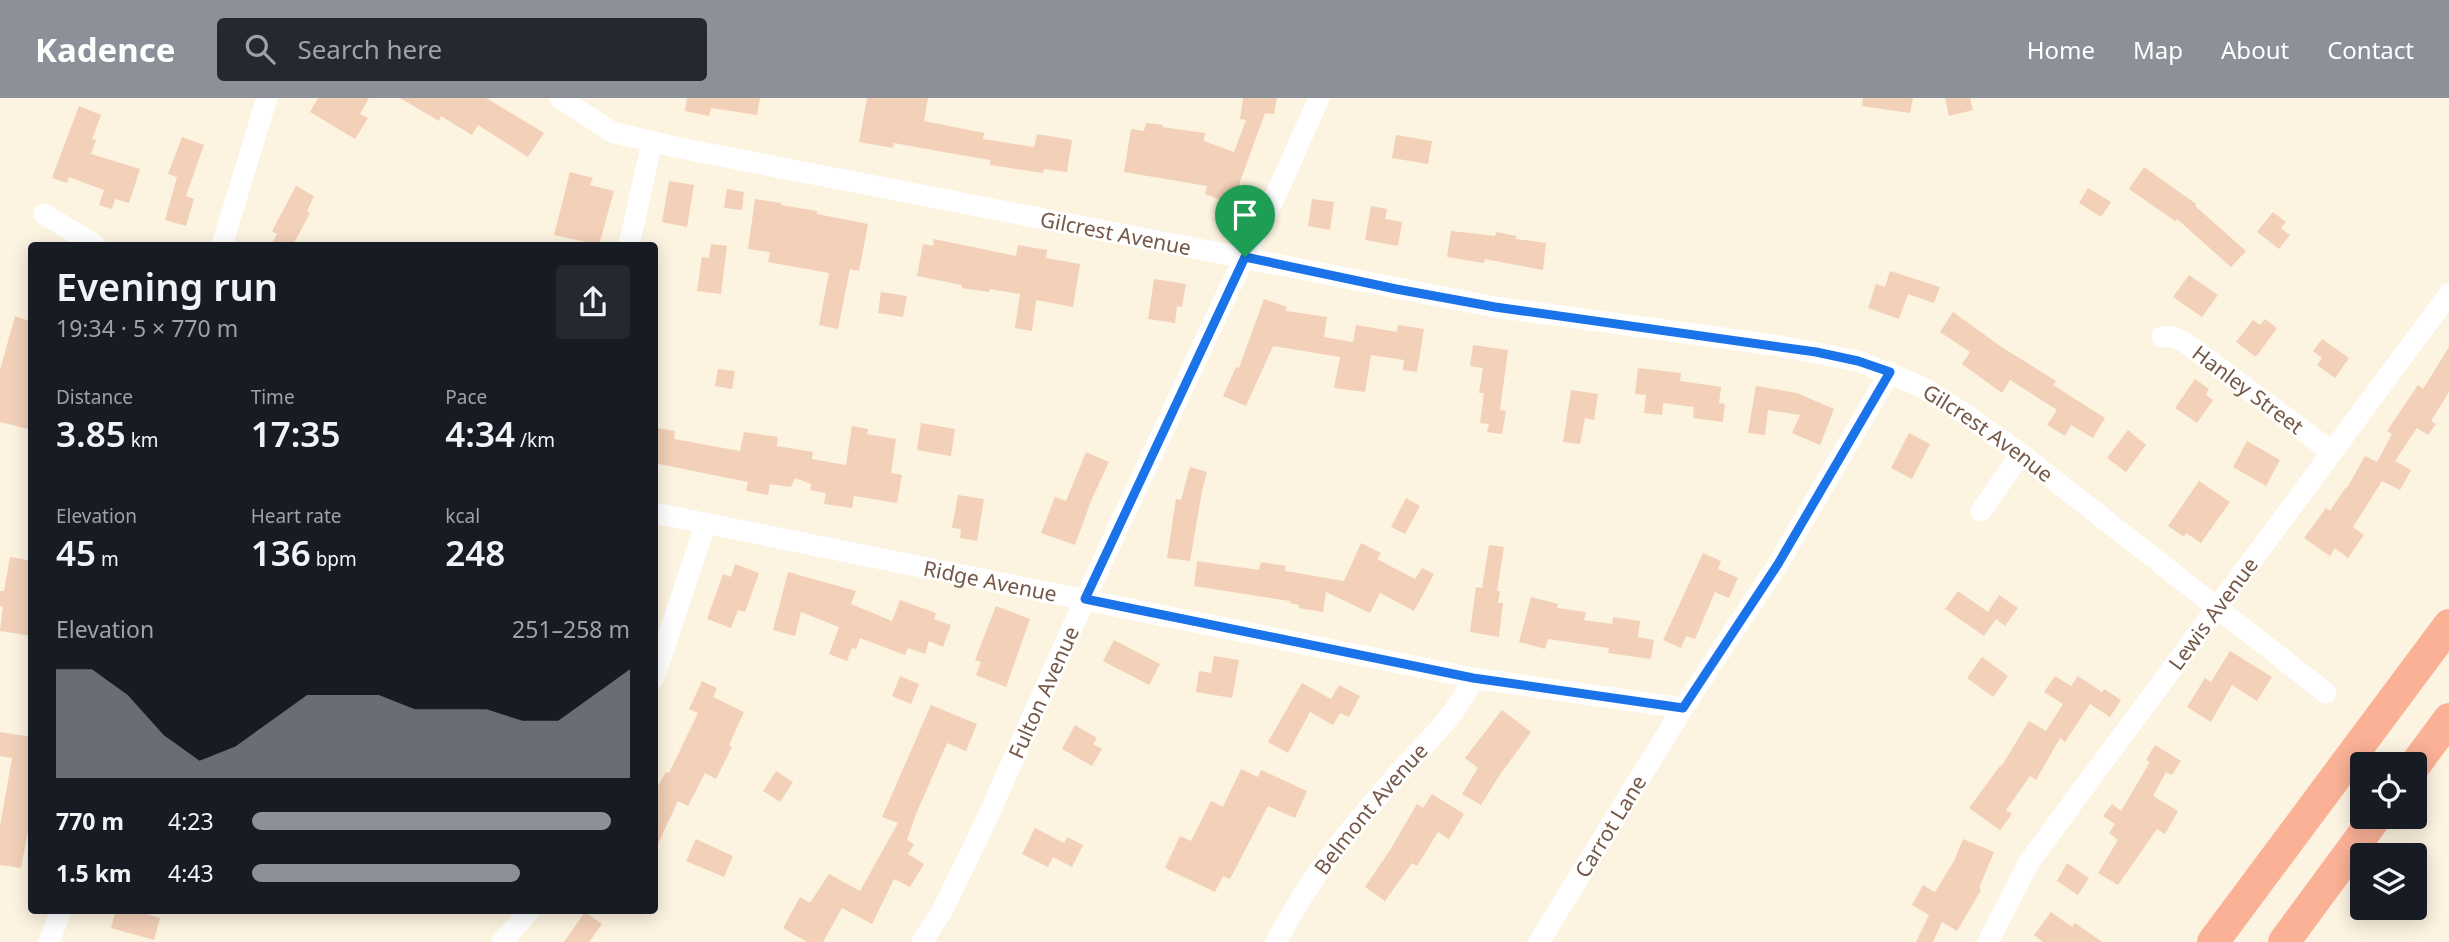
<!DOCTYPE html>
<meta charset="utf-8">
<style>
:root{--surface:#171b24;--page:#242831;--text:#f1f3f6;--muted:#9ea1a6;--accent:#8c9099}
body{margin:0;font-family:"Noto Sans",sans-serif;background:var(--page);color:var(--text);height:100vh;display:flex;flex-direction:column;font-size:26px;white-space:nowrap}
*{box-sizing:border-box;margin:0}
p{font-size:23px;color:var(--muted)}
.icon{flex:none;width:38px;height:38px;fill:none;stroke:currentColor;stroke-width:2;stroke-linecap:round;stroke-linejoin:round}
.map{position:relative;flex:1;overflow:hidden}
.drawer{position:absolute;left:28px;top:144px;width:630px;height:672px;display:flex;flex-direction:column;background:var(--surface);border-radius:7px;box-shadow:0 4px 18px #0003}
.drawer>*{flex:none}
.controls{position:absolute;left:2350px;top:654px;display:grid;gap:14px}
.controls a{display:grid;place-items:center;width:77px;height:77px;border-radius:7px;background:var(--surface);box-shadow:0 4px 18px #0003;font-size:35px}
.pin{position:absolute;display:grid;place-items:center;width:60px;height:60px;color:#fff;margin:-72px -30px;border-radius:50% 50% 50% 0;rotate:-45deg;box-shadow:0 0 7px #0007}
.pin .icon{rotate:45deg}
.round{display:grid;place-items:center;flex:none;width:74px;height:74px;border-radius:7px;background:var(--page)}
.head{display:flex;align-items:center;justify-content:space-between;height:119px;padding:0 28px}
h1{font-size:38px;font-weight:600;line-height:52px}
.figures{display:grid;grid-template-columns:repeat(3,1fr);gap:10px;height:119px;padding:7px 28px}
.figures div{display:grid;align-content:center}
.figures b{font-size:35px;font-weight:600}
.figures small{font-size:19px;font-weight:400}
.figures p{font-size:19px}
.chart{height:196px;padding:14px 28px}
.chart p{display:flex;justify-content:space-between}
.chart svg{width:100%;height:126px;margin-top:7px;fill:var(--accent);opacity:.7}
ul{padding:0 28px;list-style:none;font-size:23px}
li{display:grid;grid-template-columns:112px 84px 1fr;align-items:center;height:52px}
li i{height:18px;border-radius:9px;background:var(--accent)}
header{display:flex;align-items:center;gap:42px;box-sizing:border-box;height:98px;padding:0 35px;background:var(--accent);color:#fff}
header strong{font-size:33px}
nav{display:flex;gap:38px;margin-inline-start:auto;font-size:24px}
.search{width:490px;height:63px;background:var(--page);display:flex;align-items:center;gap:18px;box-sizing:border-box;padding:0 24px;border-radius:7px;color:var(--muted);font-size:26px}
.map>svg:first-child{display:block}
.building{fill:#f3d0b8}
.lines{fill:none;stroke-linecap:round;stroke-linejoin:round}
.minor{stroke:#fff;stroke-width:21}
.highway{stroke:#fab196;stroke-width:32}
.route-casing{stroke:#fff;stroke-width:14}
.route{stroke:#1a73e8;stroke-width:9}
.labels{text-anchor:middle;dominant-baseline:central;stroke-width:6;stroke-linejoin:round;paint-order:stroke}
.street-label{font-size:21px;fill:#755847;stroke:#fff6e8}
</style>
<header>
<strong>Kadence</strong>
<div class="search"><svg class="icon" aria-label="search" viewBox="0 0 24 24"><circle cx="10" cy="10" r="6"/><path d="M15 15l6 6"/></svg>Search here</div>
<nav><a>Home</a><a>Map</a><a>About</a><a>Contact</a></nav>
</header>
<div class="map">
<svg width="2449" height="844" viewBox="0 0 2449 844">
<rect width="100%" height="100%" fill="#fdf3e1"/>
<!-- building -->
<path class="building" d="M318,0H369L360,16L368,20L355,41L310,14Z
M400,0H486L544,35L528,59L478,27L472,37L441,18L439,23Z
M687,0H760L757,17L711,10L709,18L685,13Z
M867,0H928L924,23L984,35L983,41L1034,49L1037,36L1072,42L1067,74L1044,71L1043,75L990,67V62L949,55L894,45L893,50L859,44Z
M1243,0H1277L1274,16L1265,15L1232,106L1205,96L1207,88L1124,74L1131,31L1144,33L1146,25L1163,27L1162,29L1205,35L1204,43L1234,54L1246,22L1240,21Z
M1863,0H1913L1910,15L1862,8Z
M1945,0H1970L1973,12L1949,18Z
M79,8L101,17L92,41L96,42L91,56L140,71L129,105L115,101L112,111L99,107L104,92L69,79L67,85L52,80Z
M1396,37L1432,43L1428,66L1392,60Z
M182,39L204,47L186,98L194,101L186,128L165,122L177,79L168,76Z
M2144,69L2196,106L2195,108L2246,153L2231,169L2177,121L2175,123L2129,91Z
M570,74L593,80L590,87L614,93L599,147L554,137Z
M669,83L694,87L687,129L662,124Z
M296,88L314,98L307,113L310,115L293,147H271L277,136L272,133Z
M2088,90L2111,104L2101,119L2079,105Z
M727,91L744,94L742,112L724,110Z
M755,101L781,105V107L817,113V116L868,126L859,173L850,171L838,231L819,227L829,175L768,164L770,154L748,151Z
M1312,101L1334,104L1330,132L1308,128Z
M1371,108L1387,111L1385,121L1402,124L1398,148L1365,142Z
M2273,114L2286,124L2281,130L2290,137L2279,151L2257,134Z
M1451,133L1495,138L1496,134L1516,138V141L1546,145L1543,172L1485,161L1484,165L1447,159Z
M934,141L1016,158L1018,147L1047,152L1046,160L1080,166L1073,209L1036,202L1032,233L1015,230L1020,196L990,191L989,194L962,190V187L917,178L923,146L933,148Z
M711,146L727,148L721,196L697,193L702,159L709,160Z
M1890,173L1940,189L1934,205L1908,196L1899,221L1868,210L1876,186L1885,189Z
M2189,177L2218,197L2202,219L2173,199Z
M1154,181L1186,186L1182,209L1177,208L1175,225L1148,221Z
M881,194L907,198L903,219L878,215Z
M1264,201L1287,209L1286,213L1327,219L1324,239L1353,244L1356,227L1397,234L1398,227L1424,231L1417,274L1403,272L1404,262L1371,257L1365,294L1334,290L1340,259L1273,248L1246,308L1223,298L1236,269L1239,270Z
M1953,214L2000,248L2056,283L2053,287L2105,320L2093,340L2071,327L2065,338L2047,327L2057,312L2010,282L2002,295L1962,266L1970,254L1940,234Z
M15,218L32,224V332L0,324V272Z
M2265,221L2277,230L2256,259L2236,244L2253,222L2260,227Z
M2322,241L2349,260L2335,280L2317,267L2322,260L2313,253Z
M1473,247L1508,252L1500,312L1506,313L1502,336L1487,334L1489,326L1480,325L1484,295H1479L1483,270L1470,268Z
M2449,249V294L2431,323L2436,326L2428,337L2417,330L2395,363L2411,372L2400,392L2382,383L2353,429L2364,437L2348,460L2335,450L2330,458L2304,440L2326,410L2330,413L2346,389L2347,390L2365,358L2377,364L2392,336L2387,333L2418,287L2423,291Z
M1638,270L1681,275L1680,283L1721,289L1719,305L1725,306L1723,324L1693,320L1694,309L1663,305L1662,317L1644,315L1646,297L1635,296Z
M718,271L735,273L732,291L715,288Z
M2195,281L2209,291L2206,297L2213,302L2197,325L2175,310Z
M1756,288L1797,295L1834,311L1820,347L1792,335L1800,317L1768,312L1765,337L1748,335Z
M1571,292L1598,296L1594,322L1585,320L1580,346L1563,344Z
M921,325L955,331L951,358L917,352Z
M852,328L868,331L867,336L896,341L891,375L902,377L897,405L854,398L852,410L824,406L826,395L810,392L811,386L795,380L791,389L770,386L768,397L746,393L748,384L654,365L657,330L675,333L674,341L740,353L744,334L778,339L777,348L813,354L812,361L846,367Z
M2128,332L2146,347L2126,374L2107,360Z
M1909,335L1930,346L1912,381L1891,370Z
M2247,343L2280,362L2266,388L2233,369Z
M1086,354L1109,364L1091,403L1075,447L1041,435L1055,399L1066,403Z
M1190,369L1207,374L1202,393L1190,463L1167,460L1176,401L1181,402Z
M2199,383L2230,404L2201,445L2186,435L2184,439L2168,428Z
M958,397L984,401L977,443L960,440L961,431L952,430Z
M1406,400L1420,408L1405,436L1391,429Z
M1361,445L1381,455L1377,461L1415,481L1422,470L1434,476L1414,513L1380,495L1370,515L1326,494L1323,514L1299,510V507L1290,505V503L1194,488L1197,463L1259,472L1261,464L1286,468L1285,473L1344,483Z
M1489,447L1504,449L1497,493H1500L1498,505H1503L1499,539L1470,534L1476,489L1482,490Z
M1703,455L1721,463L1718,471L1738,480L1729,500L1715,494L1695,541L1686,538L1681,550L1663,542Z
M10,459L32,463V538L0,533L3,509L0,508V493H4Z
M735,466L759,475L745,514L738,512L731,530L707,521L723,476L731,479Z
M788,474L856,493L851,506L892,523L900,502L936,515L934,521L951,527L943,549L929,543L925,556L908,550L905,557L860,540L856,551L852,550L847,563L829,556L839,529L801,514L795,538L773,532Z
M1958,493L1988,514L1999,497L2018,510L2005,528L1996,521L1984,538L1945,511Z
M1531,499L1558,506L1557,510L1586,514L1584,522L1612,526L1613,519L1640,523L1638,539L1654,542L1651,561L1608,555L1609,550L1548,541L1545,551L1519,544Z
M996,508L1030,521L1006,589L976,577L981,564L975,562Z
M1114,542L1160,566L1149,587L1103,563Z
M2230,553L2272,579L2257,603L2232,587L2211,624L2187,609L2205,580L2211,584Z
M1214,558L1239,562L1232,600L1196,594L1199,573L1211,575Z
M1982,559L2008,578L1993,599L1967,580Z
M900,578L919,586L911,606L892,598Z
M2055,578L2071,588L2078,578L2102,594L2104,591L2121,602L2110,619L2090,606L2065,644L2060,640L2036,682L2030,678L2006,712L2012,716L2000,732L1969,710L2000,668L2001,669L2029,623L2046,633L2063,606L2044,594Z
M702,583L717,590L713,599L744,614L729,647L732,649L716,681L705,675L688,708L678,703L654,754V695L666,674L669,675L698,615L689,611Z
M1302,585L1331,601L1339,587L1360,598L1349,619L1340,615L1333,627L1310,614L1288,655L1268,644Z
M931,607L977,626L966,653L947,645L916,716L907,742L914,746L908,756L924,766L910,789L894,781L872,826L842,810L823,844H807L783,830L800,799L810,805L829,776L860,793L898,725L882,719Z
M1502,612L1531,634L1499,678L1481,707L1462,696L1478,670L1465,660Z
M1075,627L1097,640L1093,646L1102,651L1092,668L1062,651Z
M0,634L32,639V711L21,770L0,767V728L12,660L0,658Z
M2155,647L2181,663L2172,677L2166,674L2153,698L2178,713L2165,736L2157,731L2118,787L2098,775L2118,742L2109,735L2115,726L2103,718L2112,706L2121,713L2150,664L2146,662Z
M1241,671L1258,679L1261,672L1307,693L1295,720L1268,708L1230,781L1223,778L1215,794L1165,770L1180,738L1191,743L1211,703L1223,709Z
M776,673L793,684L780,704L763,693Z
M1432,696L1464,716L1449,741L1438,734L1417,768L1412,765L1385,803L1365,789L1390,752L1417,706L1423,710Z
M1035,730L1064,745L1067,739L1083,747L1072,769L1053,759L1048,769L1022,756Z
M696,741L733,758L724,779L686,763Z
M1963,741L1994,754L1979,790L1981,792L1957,833L1942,824L1933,844H1916L1929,817L1912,807L1923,787L1935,794L1954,763Z
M2067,765L2089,780L2078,797L2057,783Z
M116,812H132L160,820L154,842L111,830Z
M585,814L602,826L589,844H564Z
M2051,814L2072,829L2075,825L2102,844H2043L2034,837Z"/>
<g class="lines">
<!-- minor -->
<g class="minor">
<path id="s1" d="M560,0L612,34L675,49L1495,209L1774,247L1858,263L1920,288L1962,314L2021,356L2326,595"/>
<path d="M44,116L95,147"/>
<path d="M222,147L267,0"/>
<path d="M629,147L652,44"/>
<path id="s2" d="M2162,239H2173L2186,245L2332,354"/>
<path d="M1981,413L2021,356"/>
<path id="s3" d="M654,415L1473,580L1683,610L1778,466L1890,274"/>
<path d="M654,580L706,425"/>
<path d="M49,844L61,812"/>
<path d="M502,844L530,812"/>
<path id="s4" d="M922,844L942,813L984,727L1085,501L1225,200L1280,88L1319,0"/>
<path id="s5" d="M1276,844C1287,824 1298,804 1311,785C1335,750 1363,716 1391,684C1419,650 1455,622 1473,580"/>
<path id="s6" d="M1539,844L1683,610"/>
<path id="s7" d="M1988,844L2029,764L2449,196"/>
</g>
<!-- highway -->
<path class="highway" d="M2415,667L2449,621
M2213,844L2449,527
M2284,844L2376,719"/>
</g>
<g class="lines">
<defs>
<path id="route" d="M1245,159L1396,191L1495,209L1816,254L1858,263L1890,274L1778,466L1683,610L1473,580L1085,501Z"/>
</defs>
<!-- route casing -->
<use href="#route" class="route-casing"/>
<!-- route -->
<use href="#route" class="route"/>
</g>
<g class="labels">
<!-- street labels -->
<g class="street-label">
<text stroke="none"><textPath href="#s1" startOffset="576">Gilcrest Avenue</textPath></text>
<text stroke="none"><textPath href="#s2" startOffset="103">Hanley Street</textPath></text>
<text stroke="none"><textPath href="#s1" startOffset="1479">Gilcrest Avenue</textPath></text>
<text stroke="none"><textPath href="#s3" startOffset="343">Ridge Avenue</textPath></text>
<text stroke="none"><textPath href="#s7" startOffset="399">Lewis Avenue</textPath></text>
<text stroke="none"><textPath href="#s4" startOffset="278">Fulton Avenue</textPath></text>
<text stroke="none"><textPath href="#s5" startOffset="164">Belmont Avenue</textPath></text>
<text stroke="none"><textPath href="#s6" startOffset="136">Carrot Lane</textPath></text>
</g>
</g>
</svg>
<div class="controls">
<a><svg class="icon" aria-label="locate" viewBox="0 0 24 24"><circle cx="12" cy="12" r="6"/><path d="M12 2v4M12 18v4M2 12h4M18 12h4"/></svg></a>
<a><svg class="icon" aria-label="layers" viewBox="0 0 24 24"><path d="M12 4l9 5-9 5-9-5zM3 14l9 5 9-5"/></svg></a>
</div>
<div class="pin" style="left:1245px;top:159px;background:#1e9e55"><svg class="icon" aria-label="arrive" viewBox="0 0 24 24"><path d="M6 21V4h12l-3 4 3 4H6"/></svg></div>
<section class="drawer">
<div class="head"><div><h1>Evening run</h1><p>19:34 · 5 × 770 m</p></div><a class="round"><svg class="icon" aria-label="share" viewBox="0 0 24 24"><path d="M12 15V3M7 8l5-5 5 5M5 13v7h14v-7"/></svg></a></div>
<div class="figures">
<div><p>Distance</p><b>3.85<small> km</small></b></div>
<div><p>Time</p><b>17:35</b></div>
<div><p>Pace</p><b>4:34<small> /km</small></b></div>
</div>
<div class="figures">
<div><p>Elevation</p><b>45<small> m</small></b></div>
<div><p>Heart rate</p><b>136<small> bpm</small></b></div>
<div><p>kcal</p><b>248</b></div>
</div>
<div class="chart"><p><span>Elevation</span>251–258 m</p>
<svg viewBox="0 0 160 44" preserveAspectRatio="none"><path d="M0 44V6L10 6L20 15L30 29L40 38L50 33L60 24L70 15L80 15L90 15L100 20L110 20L120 20L130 24L140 24L150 15L160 6V44z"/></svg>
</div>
<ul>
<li><b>770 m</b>4:23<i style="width:95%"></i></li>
<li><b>1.5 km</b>4:43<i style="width:71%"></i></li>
</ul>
</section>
</div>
